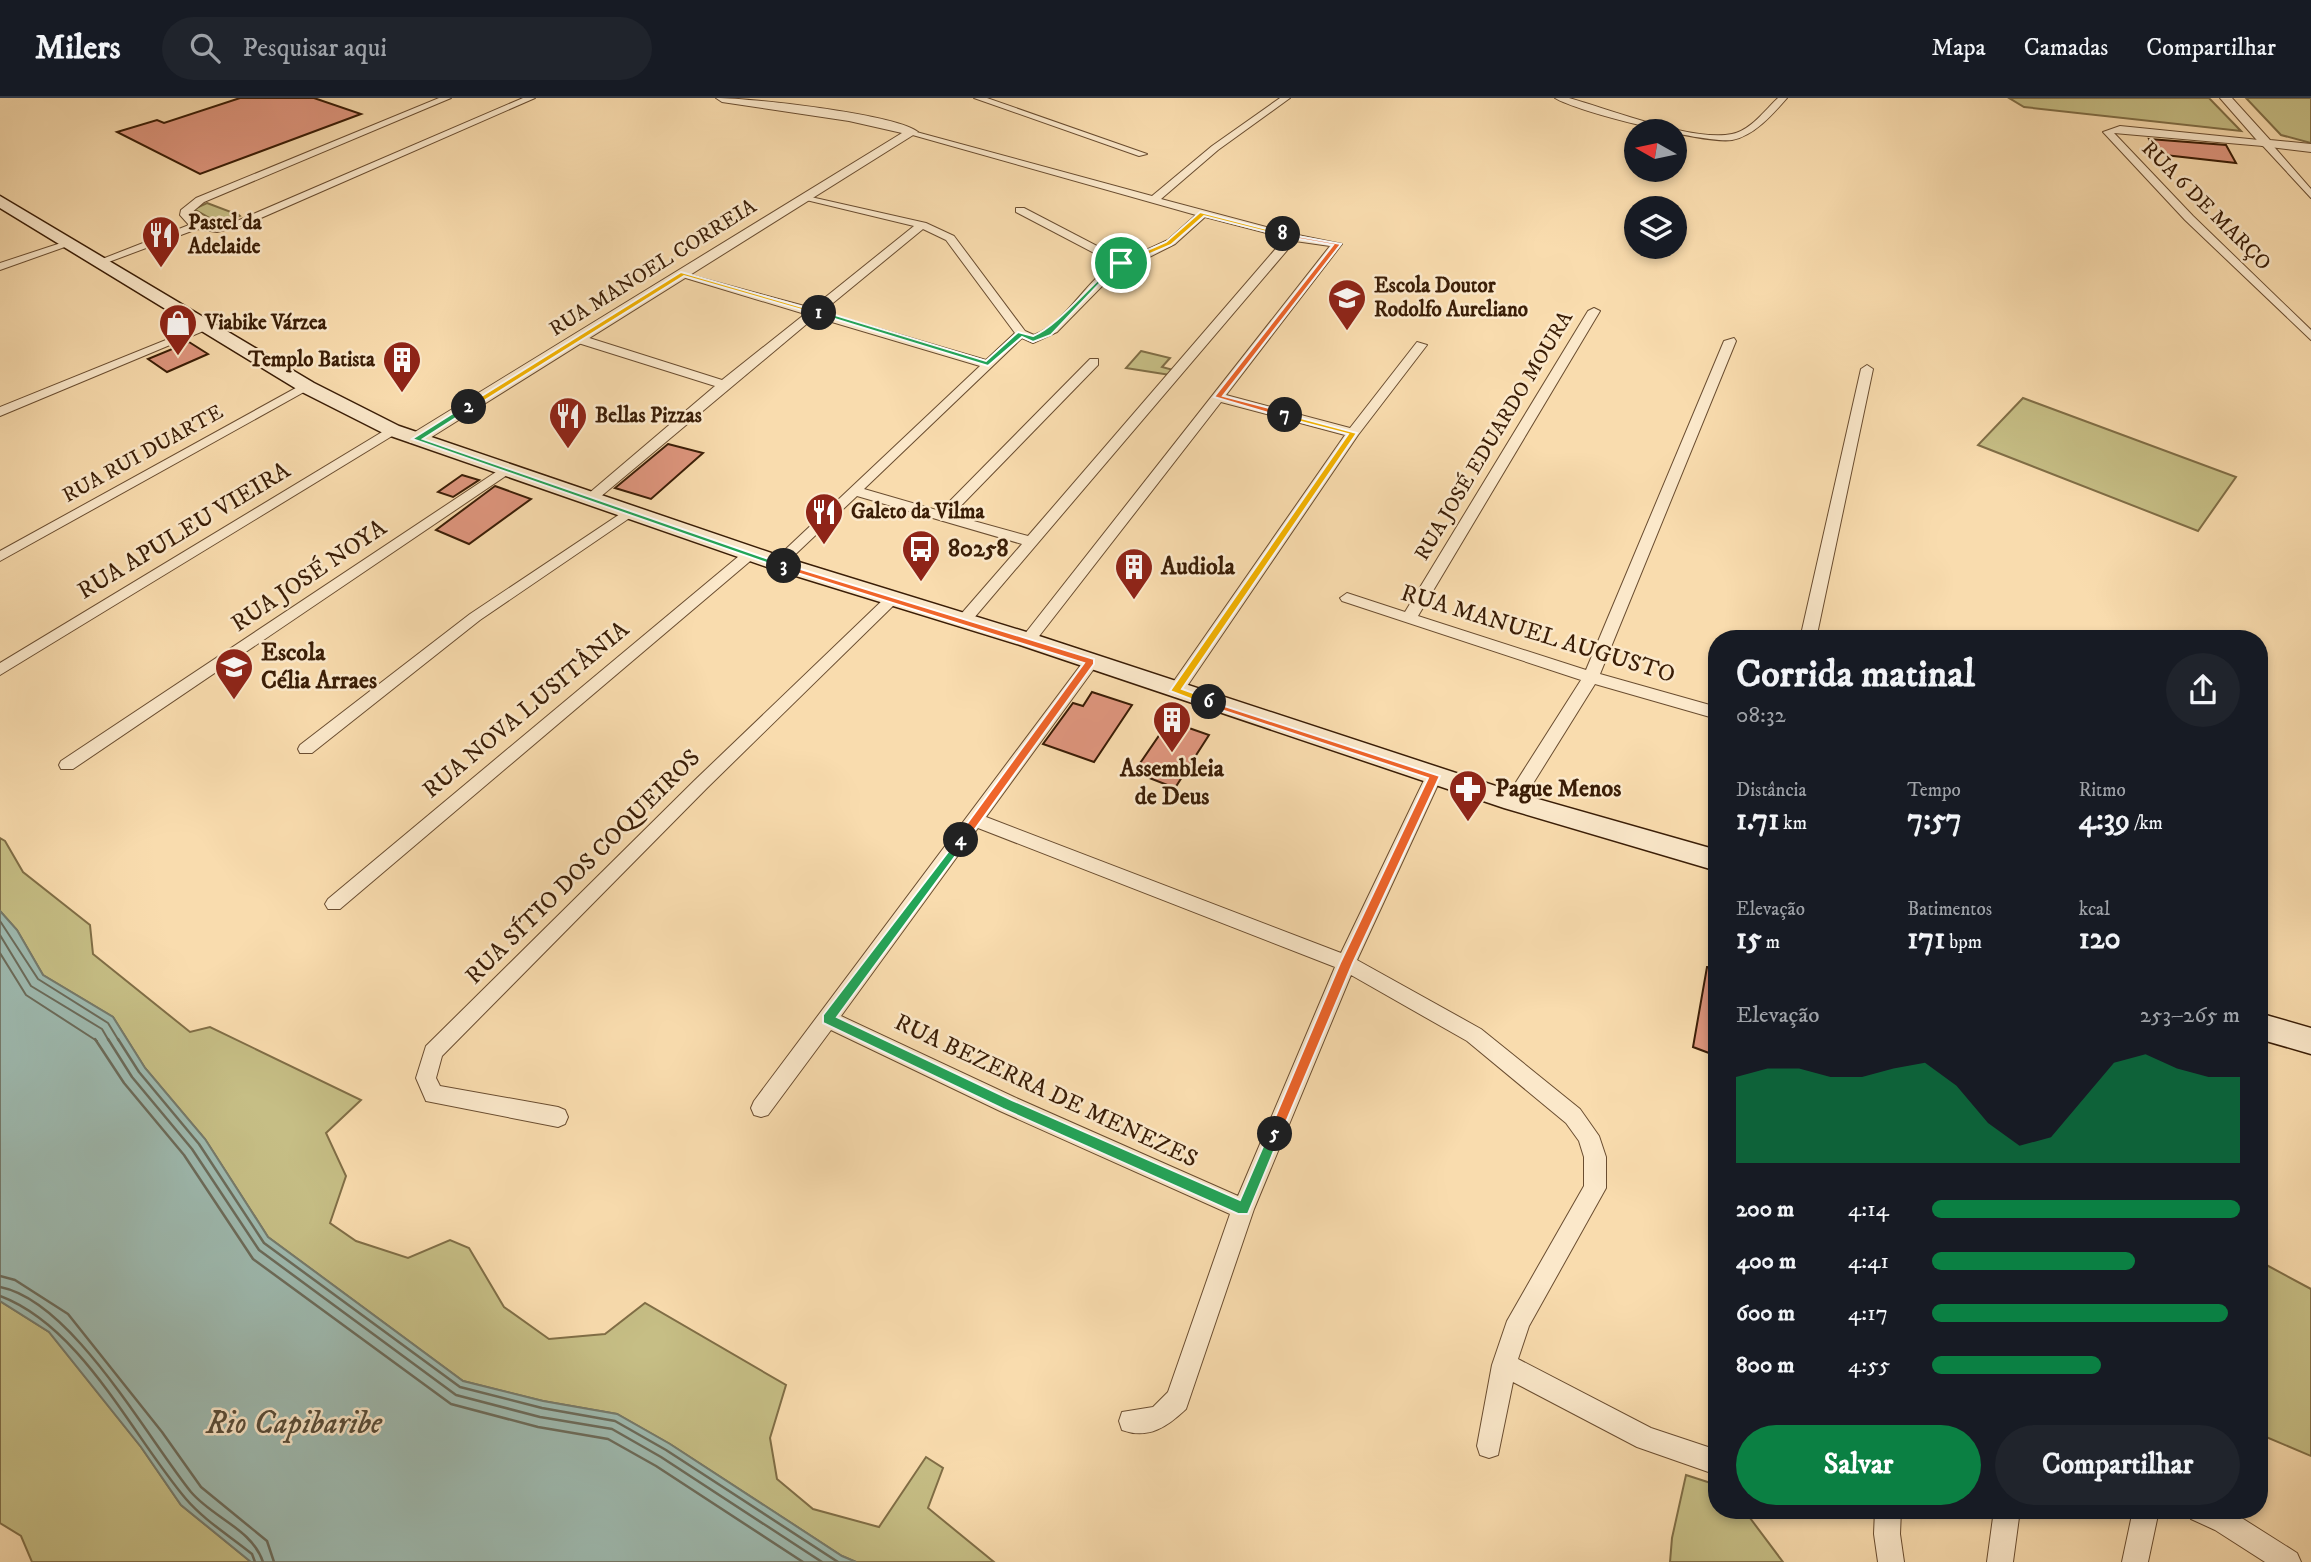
<!DOCTYPE html>
<html lang="pt">
<meta charset="utf-8">
<style>
:root{--surface:#171b24;--page:#20242c;--text:#f1f3f6;--muted:#9ea1a6;--line:#363941;--accent:#0b8043}
body{margin:0;font-family:"IM FELL DW Pica",serif;background:var(--page);color:var(--text);height:100vh;display:flex;flex-direction:column;font-size:26px;white-space:nowrap}
*{box-sizing:border-box;margin:0}
p{font-size:23px;color:var(--muted)}
.icon{flex:none;width:38px;height:38px;fill:none;stroke:currentColor;stroke-width:2;stroke-linecap:round;stroke-linejoin:round}
.map{position:relative;flex:1;overflow:hidden}
.panel{position:absolute;left:1708px;top:532px;width:560px;height:889px;display:flex;flex-direction:column;background:var(--surface);border-radius:28px;box-shadow:0 4px 10px #0003}
.panel>*{flex:none}
.needle{width:46px;rotate:279deg}
.controls{position:absolute;left:1624px;top:21px;display:grid;gap:14px}
.controls a{display:grid;place-items:center;width:63px;height:63px;border-radius:50%;background:var(--surface);box-shadow:0 4px 10px #0003;font-size:35px}
.pin{position:absolute;display:grid;place-items:center;width:60px;height:60px;color:#fff;margin:-30px;border:4px solid #fff;border-radius:50%;box-shadow:0 2px 7px #0007}
.km{position:absolute;width:35px;height:35px;margin:-18px;border-radius:50%;background:#222;color:#fff;font-size:19px;line-height:35px;text-align:center}
.round{display:grid;place-items:center;flex:none;width:74px;height:74px;border-radius:37px;background:var(--page)}
.summary{display:flex;align-items:center;justify-content:space-between;height:119px;padding:0 28px}
h1{font-size:38px;font-weight:700;line-height:52px}
.metrics{display:grid;grid-template-columns:repeat(3,1fr);gap:10px;height:119px;padding:7px 28px}
.metrics div{display:grid;align-content:center}
.metrics b{font-size:30px;font-weight:700}
.metrics small{font-size:19px;font-weight:400}
.metrics p{font-size:19px}
.chart{height:196px;padding:14px 28px}
.chart p{display:flex;justify-content:space-between}
.chart svg{width:100%;height:126px;margin-top:7px;fill:var(--accent);opacity:.7}
.cta{display:flex;gap:14px;margin-top:auto;padding:14px 28px}
.cta a{flex:1;height:80px;border-radius:42px;background:var(--accent);color:#fff;font-size:28px;font-weight:700;line-height:80px;text-align:center}
.cta a+a{background:var(--page);color:var(--text)}
ul{padding:0 28px;list-style:none;font-size:23px}
li{display:grid;grid-template-columns:112px 84px 1fr;align-items:center;height:52px}
li i{height:18px;border-radius:9px;background:var(--accent)}
header{display:flex;align-items:center;gap:42px;box-sizing:border-box;height:98px;padding:0 35px;background:var(--surface);border-bottom:2px solid var(--line)}
header strong{font-size:33px}
nav{display:flex;gap:38px;margin-inline-start:auto;font-size:24px}
.search{width:490px;height:63px;background:var(--page);display:flex;align-items:center;gap:18px;box-sizing:border-box;padding:0 24px;border-radius:38px;color:var(--muted);font-size:26px}
.map>svg:first-child{display:block}
.green{fill:#c6be85;stroke:#806e46;stroke-width:2}
.water{fill:#9ebab0;stroke:#767b6c;stroke-width:2}
.lines{fill:none;stroke-linecap:round;stroke-linejoin:round}
.shore-far1{stroke:#6c6c5b;stroke-width:2}
.shore{stroke:#6c6c5b;stroke-width:2.5}
.building{fill:#df967e;stroke:#3a1d06;stroke-width:2}
.minor-casing{stroke:#6a4d30;stroke-width:2}
.tertiary-casing{stroke:#6a4d30;stroke-width:2}
.secondary-casing{stroke:#3a1d06;stroke-width:3}
.minor{fill:#fbe8ca;fill-rule:evenodd}
.tertiary{fill:#fbe8ca;fill-rule:evenodd}
.secondary{fill:#fbe8ca;fill-rule:evenodd}
.split-1{fill:#22a559;stroke:#fff;stroke-width:2}
.split-2{fill:#f5b400;stroke:#fff;stroke-width:2}
.split-3{fill:#22a559;stroke:#fff;stroke-width:2}
.split-4{fill:#f0652b;stroke:#fff;stroke-width:2}
.split-5{fill:#22a559;stroke:#fff;stroke-width:2}
.split-6{fill:#f0652b;stroke:#fff;stroke-width:2}
.split-7{fill:#f5b400;stroke:#fff;stroke-width:2}
.split-8{fill:#f0652b;stroke:#fff;stroke-width:2}
.split-9{fill:#f5b400;stroke:#fff;stroke-width:2}
.labels{text-anchor:middle;dominant-baseline:central;stroke-width:5;stroke-linejoin:round;paint-order:stroke}
.far-street-label{font-size:21px;fill:#3a1d06;stroke:#fbe8ca}
.far-poi-label{font-size:21px;font-weight:bold;fill:#3a1d06;stroke:#fbe8ca;text-anchor:start}
.street-label{font-size:24px;fill:#3a1d06;stroke:#fbe8ca}
.poi-label{font-size:24px;font-weight:bold;fill:#3a1d06;stroke:#fbe8ca;text-anchor:start}
.near-water-label{font-size:32px;font-style:italic;fill:#584c39;stroke:#fbe8ca}
</style>
<header>
<strong>Milers</strong>
<div class="search"><svg class="icon" aria-label="search" viewBox="0 0 24 24"><circle cx="10" cy="10" r="6"/><path d="M15 15l6 6"/></svg>Pesquisar aqui</div>
<nav><a>Mapa</a><a>Camadas</a><a>Compartilhar</a></nav>
</header>
<div class="map">
<svg width="2311" height="1464" viewBox="0 0 2311 1464">
<rect width="100%" height="100%" fill="#f9dcae"/>
<filter id="stains"><feTurbulence type="fractalNoise" baseFrequency=".00286" numOctaves="4"/><feColorMatrix values="0 0 0 0 .2 0 0 0 0 .09 0 0 0 0 .02 0 0 0 .5 -.17"/></filter>
<radialGradient id="worn" r=".72"><stop offset=".6" stop-color="#630" stop-opacity="0"/><stop offset="1" stop-color="#630" stop-opacity=".3"/></radialGradient>
<!-- green -->
<path class="green" d="M2009,0H2209L2241,33L2024,9Z
M2246,0H2311V45L2281,37Z
M207,105L239,117L240,118L220,126L194,111Z
M1141,253L1170,260L1162,269L1177,273L1170,277L1126,270Z
M2023,300L2236,379L2198,433L1978,347Z
M0,740L5,743L23,774L90,827L93,856L190,934L210,929L361,1002L326,1035L346,1078L330,1125L356,1143L408,1160L450,1142L469,1150L504,1209L549,1241L605,1236L645,1205L786,1287L770,1340L777,1381L813,1411L879,1429L926,1359L943,1370L928,1410L994,1464H856L842,1458L670,1346L617,1316L543,1303L463,1283L268,1139L205,1041L145,970L113,919L43,877L17,832L0,813Z
M2259,1163L2311,1191V1358L2259,1336Z
M0,1203L49,1234L141,1349L181,1407L251,1464H32L21,1438L0,1425Z
M1686,1377L1717,1387V1412H1744L1783,1464H1670L1672,1440Z"/>
<!-- water -->
<path class="water" d="M0,813L17,832L43,877L113,919L145,970L205,1041L268,1139L463,1283L543,1303L617,1316L670,1346L842,1458L856,1464H251L181,1407L141,1349L49,1234L0,1203Z"/>
<g class="lines">
<!-- shore-far1 -->
<path class="shore-far1" d="M0,823L38,881L108,925L119,943
M0,837L31,888L102,931L109,943
M0,855L26,897L97,943"/>
<!-- shore -->
<path class="shore" d="M95,941L124,985L184,1057L253,1161L451,1306L538,1329L608,1341L656,1368L803,1464
M108,941L132,979L192,1051L259,1152L456,1297L540,1319L612,1331L661,1359L822,1464
M118,941L139,974L199,1046L264,1145L460,1289L542,1310L615,1323L666,1352L838,1464
M0,1178L15,1182L68,1216L162,1334L201,1389L267,1443L274,1464
M0,1189C72,1203 146,1338 191,1394C213,1420 252,1431 263,1464
M0,1198C82,1229 131,1336 186,1401C205,1423 230,1438 252,1456L255,1464"/>
</g>
<!-- building -->
<path class="building" d="M240,0H314L361,16L200,76L117,34L157,22L164,25Z
M2149,41L2226,47L2236,65L2156,56Z
M189,244L208,256L167,274L148,261Z
M668,346L703,355L651,401L615,390Z
M462,377L479,382L453,399L438,394Z
M495,388L531,401L469,446L436,432Z
M1092,594L1132,607L1094,664L1043,646L1073,605L1083,608Z
M1169,623L1209,637L1175,690L1134,674Z
M1707,869L1717,870V958L1693,949Z"/>
<g class="lines">
<defs>
<path id="minor" d="M439,0H451L204,104L190,116C205,131 219,127 237,123L523,0H535L245,127L217,134L197,131L106,165L97,163L189,127L180,117L181,112L196,100Z
M974,0H987L1147,56L1139,58Z
M1280,0H1290L1218,52L1161,101L1293,136L1342,146L1226,297L1350,330L1417,244L1427,247L1358,337L1181,597L1175,599L1167,593L1345,337L1221,304L1033,546L1028,547L1020,542L1330,148L1295,143L968,527L963,528L955,523L1022,446L857,398L783,468L778,470L771,465L980,268L815,219L593,405L588,406L581,402L715,288L575,244V238H583L722,282L805,216L679,178V174L812,210L914,128L802,101V97L926,125L954,138L1025,233L1034,237C1068,224 1083,184 1115,166L1016,114V110H1024L1124,162L1168,142L1196,117L909,36V32L1152,98L1212,48ZM1205,119L1285,140L1028,438L952,417L1098,267V261H1090L940,413L864,391L1022,240L1033,245L1057,234L1112,178L1175,146ZM923,131L946,142L1015,235L986,262L822,214Z
M1555,0H1569C1609,11 1692,44 1732,36C1750,33 1765,12 1778,0H1787C1773,16 1754,38 1732,42C1707,46 1577,14 1555,0Z
M2120,28L2269,43L2311,91V100L2263,48L2114,35L2193,118L2311,232V242L2185,122L2103,34Z
M67,143L76,145L0,172V165Z
M1594,210L1600,213L1418,518L1586,572L1724,243L1734,240L1736,243L1600,576L1717,609V621L1595,586L1519,708L1513,709L1504,703L1581,582L1342,503L1340,500L1347,495L1405,514L1588,213Z
M203,227L213,229L0,318V309Z
M1867,267L1873,271L1816,541H1800L1861,271Z
M303,286L313,289L0,463V453Z
M392,328L398,332L397,335L0,577V565Z
M505,368L512,372L510,375L73,671H61L59,667L61,663Z
M629,410L634,411V417L480,522L312,655H300L298,651L300,647L470,516Z
M750,452L755,453V459L340,811H328L325,806L328,801L745,453Z
M892,496L899,501L897,504L707,690L442,958L436,980L440,988L558,1009L565,1012L568,1019L565,1026L558,1029L426,1003L416,980L426,948L695,682L887,498Z
M1091,559L1099,564L1096,568L986,719L1341,855L1426,678L1434,672L1440,674L1442,678L1357,862L1481,931L1580,1011L1599,1038L1606,1059V1090L1529,1228L1518,1261L1651,1330L1717,1352V1377L1637,1349L1513,1284L1498,1357L1489,1360L1480,1357L1477,1348L1492,1267L1507,1223L1584,1088V1059L1579,1043L1566,1025L1467,943L1351,877L1254,1111L1186,1311C1168,1328 1149,1342 1122,1332L1119,1323L1122,1314L1153,1309L1168,1294L1230,1116L1000,1013L831,932L768,1017L761,1019L754,1017L751,1010L754,1003L1086,560ZM978,730L1335,869L1238,1098L1014,999L841,918Z
M1875,1412H1901L1900,1436L1904,1464H1878L1874,1436Z
M1994,1412H2020L2013,1464H1987Z
M2133,1412H2159L2148,1464H2122Z
M2187,1412H2229L2297,1455L2301,1464H2265L2215,1432L2191,1421Z"/>
<path id="tertiary" d="M716,0C750,0 896,16 918,34L422,345H410L408,341L410,337L902,35L849,23L722,4Z
M2220,0H2232L2270,42L2311,46V54L2262,48Z"/>
<path id="secondary" d="M0,98L314,285L399,328L786,460L1036,537L1517,695L1717,752V773L1504,710L1020,547L770,470L385,336L300,293L0,110Z
M2259,915L2311,930V956L2259,941Z"/>
</defs>
<!-- minor casing -->
<use href="#minor" class="minor-casing"/>
<!-- tertiary casing -->
<use href="#tertiary" class="tertiary-casing"/>
<!-- secondary casing -->
<use href="#secondary" class="secondary-casing"/>
<!-- minor -->
<use href="#minor" class="minor"/>
<!-- tertiary -->
<use href="#tertiary" class="tertiary"/>
<!-- secondary -->
<use href="#secondary" class="secondary"/>
</g>
<!-- split-1 -->
<path class="split-1" d="M1119,164L1125,165L1101,184L1051,237L1033,244L1022,239L988,268L815,215L822,213L986,263L1018,234L1033,238C1059,228 1092,183 1119,164Z"/>
<!-- split-2 -->
<path class="split-2" d="M681,174L823,215L816,216L684,178L471,311L464,309Z"/>
<!-- split-3 -->
<path class="split-3" d="M466,307L473,309L423,341L789,468L781,470L412,341Z"/>
<!-- split-4 -->
<path class="split-4" d="M781,465L1094,561V566L965,745L961,746L955,742L1084,565L781,470Z"/>
<!-- split-5 -->
<path class="split-5" d="M961,737L966,742L965,745L837,919L1012,1002L1240,1102L1270,1032H1279L1281,1036L1248,1116H1238L1003,1011L823,925V917Z"/>
<!-- split-6 -->
<path class="split-6" d="M1206,602L1440,678L1353,865L1279,1041L1275,1043L1268,1036L1340,865L1428,680L1206,607Z"/>
<!-- split-7 -->
<path class="split-7" d="M1282,315L1357,335L1182,591L1213,602L1215,604L1209,608L1170,593L1348,336L1282,319Z"/>
<!-- split-8 -->
<path class="split-8" d="M1280,135L1341,146L1223,298L1288,315L1285,320L1214,299L1333,147L1283,138Z"/>
<!-- split-9 -->
<path class="split-9" d="M1200,114L1286,136L1283,138L1204,118L1171,147L1124,167L1118,165L1166,144Z"/>
<!-- icons -->
<defs>
<symbol id="restaurant-pin" viewBox="-11 -11 22 30"><path d="M0 17L-7.5 6A9.5 9.5 0 1 1 7.5 6Z" fill="#8f2418" stroke="#fbe8ca"/><path d="M-5-6h1v4h1v-4h1v4h1v-4h1v5L-1.5 .5V6h-2V.5L-5-1ZM5-6V6H3V1.5H1.5Q1.5-4 5-6Z" fill="#fff"/></symbol>
<symbol id="school-pin" viewBox="-11 -11 22 30"><path d="M0 17L-7.5 6A9.5 9.5 0 1 1 7.5 6Z" fill="#8f2418" stroke="#fbe8ca"/><path d="M0-5L7-2L0 1L-7-2ZM-4 1L0 2.5L4 1V4Q0 6-4 4Z" fill="#fff"/></symbol>
<symbol id="shop-pin" viewBox="-11 -11 22 30"><path d="M0 17L-7.5 6A9.5 9.5 0 1 1 7.5 6Z" fill="#8f2418" stroke="#fbe8ca"/><path d="M-5-2.5h2.3a2.7 3.5 0 0 1 5.4 0H5L5.5 6h-11ZM-1.5-2.5h3a1.5 2.3 0 0 0-3 0Z" fill="#fff"/></symbol>
<symbol id="building-pin" viewBox="-11 -11 22 30"><path d="M0 17L-7.5 6A9.5 9.5 0 1 1 7.5 6Z" fill="#8f2418" stroke="#fbe8ca"/><path d="M-4-6H4V6H1V3H-1V6H-4ZM-2.5-4.3h1.7v1.8h-1.7ZM.8-4.3h1.7v1.8H.8ZM-2.5-1h1.7V.8h-1.7ZM.8-1h1.7V.8H.8Z" fill="#fff"/></symbol>
<symbol id="bus-pin" viewBox="-11 -11 22 30"><path d="M0 17L-7.5 6A9.5 9.5 0 1 1 7.5 6Z" fill="#8f2418" stroke="#fbe8ca"/><path d="M-5-6H5V4H4V6H2V4H-2V6H-4V4H-5ZM-3.5-4V0h7V-4ZM-3.5 1.2v1.5H-2V1.2ZM2 1.2v1.5H3.5V1.2Z" fill="#fff"/></symbol>
<symbol id="pharmacy-pin" viewBox="-11 -11 22 30"><path d="M0 17L-7.5 6A9.5 9.5 0 1 1 7.5 6Z" fill="#8f2418" stroke="#fbe8ca"/><path d="M-2-6h4v4h4v4h-4v4h-4v-4h-4v-4h4Z" fill="#fff"/></symbol>
</defs>
<g fill-rule="evenodd">
<use href="#restaurant-pin" x="139" y="115" width="44" height="60"/>
<use href="#school-pin" x="1325" y="178" width="44" height="60"/>
<use href="#shop-pin" x="156" y="203" width="44" height="60"/>
<use href="#building-pin" x="380" y="240" width="44" height="60"/>
<use href="#restaurant-pin" x="546" y="296" width="44" height="60"/>
<use href="#restaurant-pin" x="802" y="392" width="44" height="60"/>
<use href="#bus-pin" x="899" y="429" width="44" height="60"/>
<use href="#building-pin" x="1112" y="447" width="44" height="60"/>
<use href="#school-pin" x="212" y="547" width="44" height="60"/>
<use href="#building-pin" x="1150" y="600" width="44" height="60"/>
<use href="#pharmacy-pin" x="1446" y="669" width="44" height="60"/>
</g>
<g class="labels">
<!-- far-street labels -->
<g class="far-street-label">
<text transform="translate(2206 108) rotate(45)">RUA 6 DE MARÇO</text>
<text transform="translate(653 170) rotate(-32)">RUA MANOEL CORREIA</text>
<text transform="translate(1494 338) rotate(-59)">RUA JOSÉ EDUARDO MOURA</text>
<text transform="translate(143 356) rotate(-29)">RUA RUI DUARTE</text>
</g>
<!-- far-poi labels -->
<g class="far-poi-label">
<text x="188" y="125">Pastel da<tspan x="188" dy="24">Adelaide</tspan></text>
<text x="1374" y="188">Escola Doutor<tspan x="1374" dy="24">Rodolfo Aureliano</tspan></text>
<text x="205" y="225">Viabike Várzea</text>
<text x="375" y="262" text-anchor="end">Templo Batista</text>
<text x="595" y="318">Bellas Pizzas</text>
<text x="851" y="414">Galeto da Vilma</text>
</g>
<!-- street labels -->
<g class="street-label">
<text transform="translate(184 433) rotate(-31)">RUA APULEU VIEIRA</text>
<text transform="translate(309 478) rotate(-34)">RUA JOSÉ NOYA</text>
<text transform="translate(1538 536) rotate(17)">RUA MANUEL AUGUSTO</text>
<text transform="translate(526 612) rotate(-40)">RUA NOVA LUSITÂNIA</text>
<text transform="translate(583 769) rotate(-45)">RUA SÍTIO DOS COQUEIROS</text>
<text transform="translate(1046 993) rotate(25)">RUA BEZERRA DE MENEZES</text>
</g>
<!-- poi labels -->
<g class="poi-label">
<text x="948" y="451">80258</text>
<text x="1161" y="469">Audiola</text>
<text x="261" y="555">Escola<tspan x="261" dy="28">Célia Arraes</tspan></text>
<text x="1172" y="671" text-anchor="middle">Assembleia<tspan x="1172" dy="28">de Deus</tspan></text>
<text x="1495" y="691">Pague Menos</text>
</g>
<!-- near-water labels -->
<g class="near-water-label">
<text x="294" y="1326">Rio Capibaribe</text>
</g>
</g>
<rect width="100%" height="100%" filter="url(#stains)"/>
<rect width="100%" height="100%" fill="url(#worn)"/>
</svg>
<div class="controls">
<a><svg class="needle" viewBox="-14 -14 28 28"><path d="M0-13l5 13h-10z" fill="#e53935"/><path d="M0 13l5-13h-10z" fill="#9ea1a6"/></svg></a>
<a><svg class="icon" aria-label="layers" viewBox="0 0 24 24"><path d="M12 4l9 5-9 5-9-5zM3 14l9 5 9-5"/></svg></a>
</div>
<div class="pin" style="left:1121px;top:165px;background:#1e9e55"><svg class="icon" aria-label="arrive" viewBox="0 0 24 24"><path d="M6 21V4h12l-3 4 3 4H6"/></svg></div>
<b class="km" style="left:819px;top:215px">1</b>
<b class="km" style="left:469px;top:309px">2</b>
<b class="km" style="left:784px;top:468px">3</b>
<b class="km" style="left:961px;top:742px">4</b>
<b class="km" style="left:1275px;top:1036px">5</b>
<b class="km" style="left:1209px;top:604px">6</b>
<b class="km" style="left:1285px;top:317px">7</b>
<b class="km" style="left:1283px;top:136px">8</b>
<section class="panel">
<div class="summary"><div><h1>Corrida matinal</h1><p>08:32</p></div><a class="round"><svg class="icon" aria-label="share" viewBox="0 0 24 24"><path d="M12 15V3M7 8l5-5 5 5M5 13v7h14v-7"/></svg></a></div>
<div class="metrics">
<div><p>Distância</p><b>1.71<small> km</small></b></div>
<div><p>Tempo</p><b>7:57</b></div>
<div><p>Ritmo</p><b>4:39<small> /km</small></b></div>
</div>
<div class="metrics">
<div><p>Elevação</p><b>15<small> m</small></b></div>
<div><p>Batimentos</p><b>171<small> bpm</small></b></div>
<div><p>kcal</p><b>120</b></div>
</div>
<div class="chart"><p><span>Elevação</span>253–265 m</p>
<svg viewBox="0 0 160 44" preserveAspectRatio="none"><path d="M0 44V14L10 11L20 11L30 14L40 14L50 11L60 9L70 17L80 30L90 38L100 35L110 22L120 9L130 6L140 11L150 14L160 14V44z"/></svg>
</div>
<ul>
<li><b>200 m</b>4:14<i style="width:100%"></i></li>
<li><b>400 m</b>4:41<i style="width:66%"></i></li>
<li><b>600 m</b>4:17<i style="width:96%"></i></li>
<li><b>800 m</b>4:55<i style="width:55%"></i></li>
</ul>
<div class="cta"><a>Salvar</a><a>Compartilhar</a></div>
</section>
</div>
